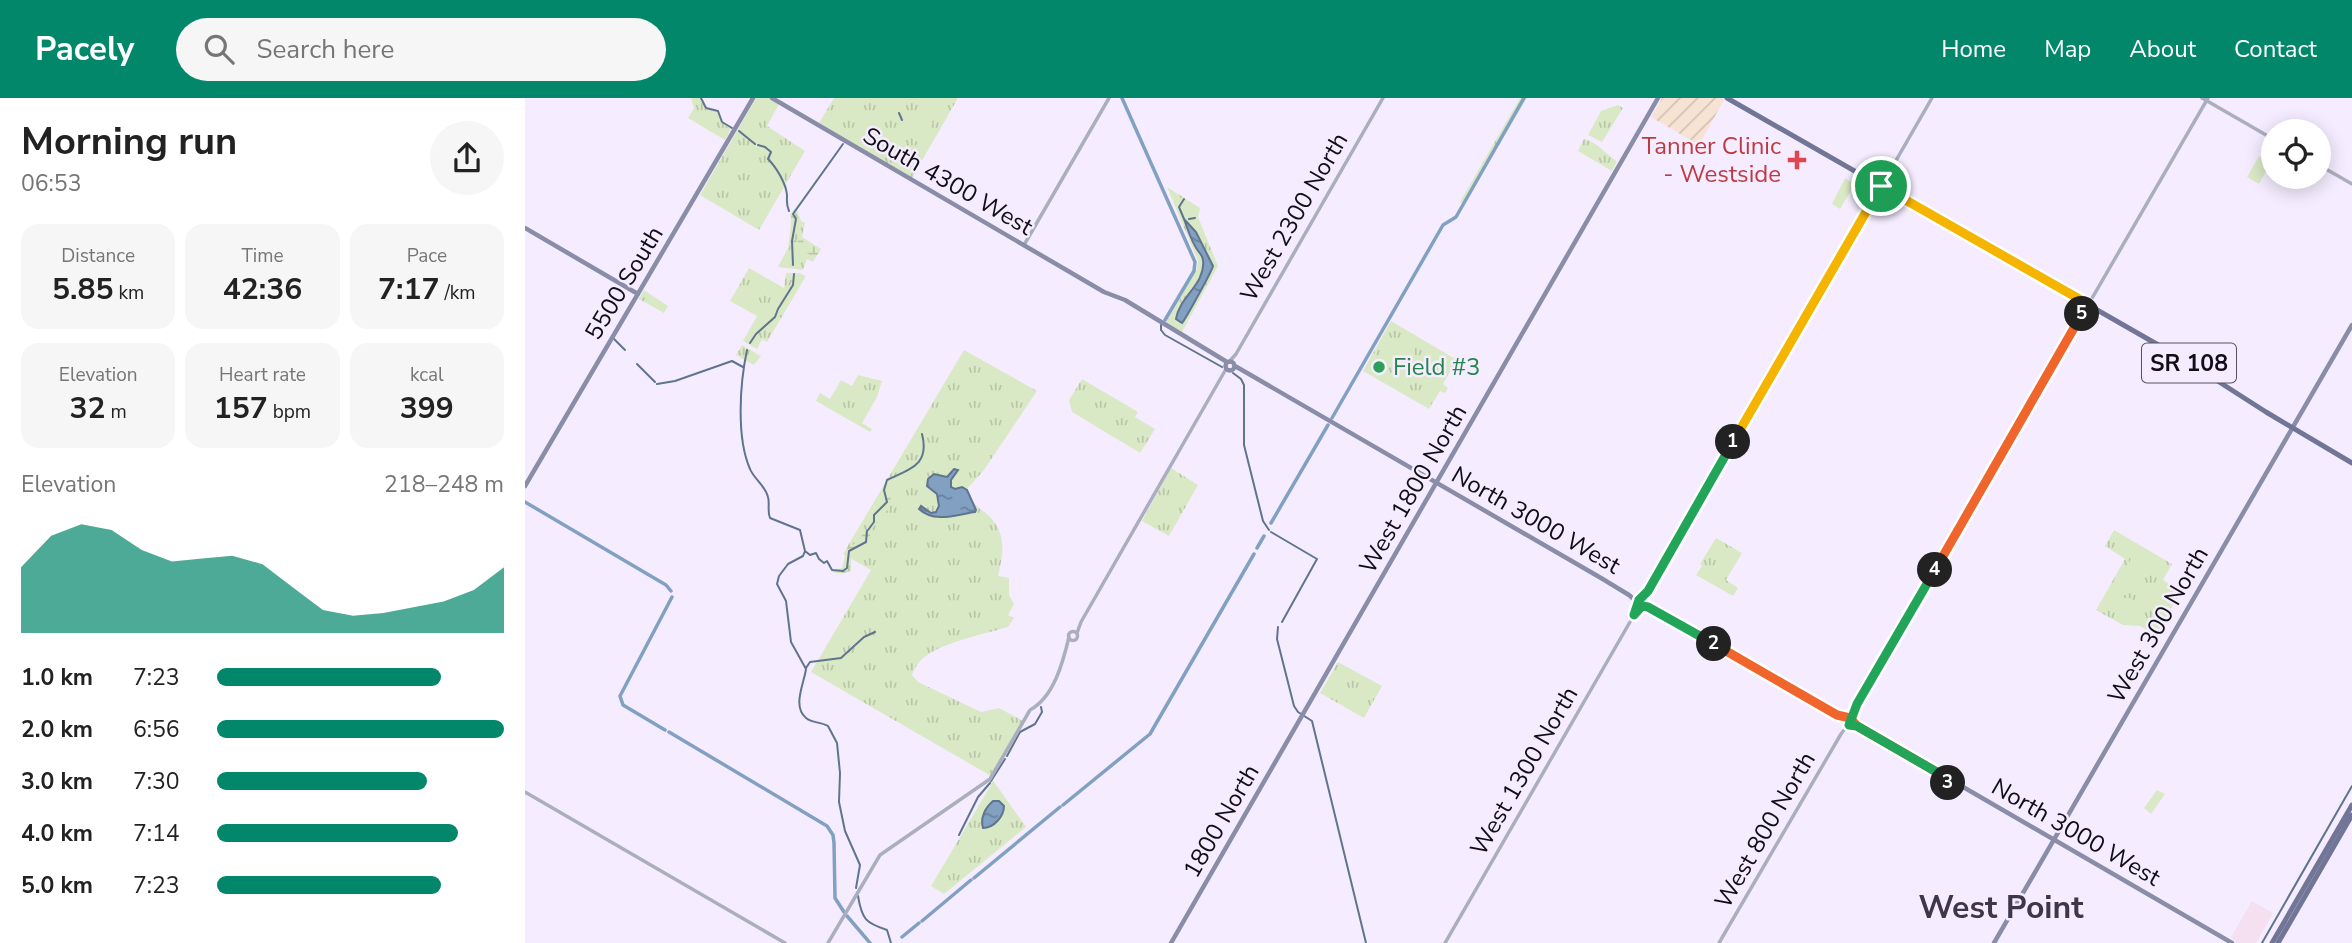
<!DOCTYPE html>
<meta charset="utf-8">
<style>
:root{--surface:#fff;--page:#f6f6f6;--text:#222;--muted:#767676;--accent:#03876b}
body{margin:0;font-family:"Nunito Sans",sans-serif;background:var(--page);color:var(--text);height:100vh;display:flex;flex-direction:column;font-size:26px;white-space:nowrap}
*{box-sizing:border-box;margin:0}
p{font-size:23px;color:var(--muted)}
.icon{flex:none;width:38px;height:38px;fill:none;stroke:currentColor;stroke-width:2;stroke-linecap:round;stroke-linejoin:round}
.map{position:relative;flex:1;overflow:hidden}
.drawer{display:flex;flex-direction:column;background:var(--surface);width:525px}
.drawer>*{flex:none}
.buttons{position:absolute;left:1736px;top:21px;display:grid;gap:14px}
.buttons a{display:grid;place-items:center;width:70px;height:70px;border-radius:50%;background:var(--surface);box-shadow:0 4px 18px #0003;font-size:35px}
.pin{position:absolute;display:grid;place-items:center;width:60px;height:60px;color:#fff;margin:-30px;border:4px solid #fff;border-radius:50%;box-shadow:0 2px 7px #0007}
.km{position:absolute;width:35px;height:35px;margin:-18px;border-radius:50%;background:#222;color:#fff;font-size:19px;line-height:35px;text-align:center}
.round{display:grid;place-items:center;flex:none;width:74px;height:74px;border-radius:37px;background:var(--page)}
.summary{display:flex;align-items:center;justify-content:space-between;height:119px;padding:0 21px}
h1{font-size:38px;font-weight:700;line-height:52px}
.stats{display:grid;grid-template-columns:repeat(3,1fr);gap:10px;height:119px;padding:7px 21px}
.stats div{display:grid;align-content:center;border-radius:18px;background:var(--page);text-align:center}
.stats b{font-size:30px;font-weight:700}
.stats small{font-size:19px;font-weight:400}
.stats p{font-size:19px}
.chart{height:196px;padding:14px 21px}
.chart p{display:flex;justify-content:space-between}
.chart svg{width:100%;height:126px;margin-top:7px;fill:var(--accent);opacity:.7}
ul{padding:0 21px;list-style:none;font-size:23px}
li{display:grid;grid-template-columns:112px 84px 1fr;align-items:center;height:52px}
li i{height:18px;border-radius:9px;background:var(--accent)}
header{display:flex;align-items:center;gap:42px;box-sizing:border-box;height:98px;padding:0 35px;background:var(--accent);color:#fff}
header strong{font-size:33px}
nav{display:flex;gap:38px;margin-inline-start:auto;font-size:24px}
.search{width:490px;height:63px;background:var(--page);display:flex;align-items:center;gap:18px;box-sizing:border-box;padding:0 24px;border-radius:38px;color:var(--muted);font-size:26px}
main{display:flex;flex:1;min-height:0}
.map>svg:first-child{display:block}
.industrial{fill:url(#industrial-furrows)}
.medical{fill:#f4e0f0}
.grass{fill:url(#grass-tufts)}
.wetland{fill:url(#wetland-marsh)}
.garden{fill:#d9e9c5}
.water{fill:url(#water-ripples);stroke:#60748e;stroke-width:2}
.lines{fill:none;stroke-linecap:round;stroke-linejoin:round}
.stream{stroke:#60748e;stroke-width:2}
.canal{stroke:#82a0c1;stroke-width:3.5}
.tertiary{stroke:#abaec0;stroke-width:3.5}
.secondary{stroke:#898da8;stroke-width:4.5}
.primary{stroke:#717696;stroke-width:5}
.split-1-casing{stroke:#fff;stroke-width:14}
.split-2-casing{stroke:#fff;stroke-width:14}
.split-3-casing{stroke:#fff;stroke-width:14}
.split-4-casing{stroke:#fff;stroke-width:14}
.split-5-casing{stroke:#fff;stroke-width:14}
.split-6-casing{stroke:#fff;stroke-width:14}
.split-1{stroke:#f5b400;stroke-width:9}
.split-2{stroke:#22a559;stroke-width:9}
.split-3{stroke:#f0652b;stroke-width:9}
.split-4{stroke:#22a559;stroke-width:9}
.split-5{stroke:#f0652b;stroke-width:9}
.split-6{stroke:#f5b400;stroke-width:9}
.health-dot{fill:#e0444e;stroke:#f5edff;stroke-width:2.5}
.leisure-dot{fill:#2e9e5b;stroke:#f5edff;stroke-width:2.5}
.labels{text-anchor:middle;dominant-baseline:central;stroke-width:5;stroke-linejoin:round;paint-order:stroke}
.shield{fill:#f5edff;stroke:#56515d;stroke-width:2}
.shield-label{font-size:23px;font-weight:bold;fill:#120e18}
.health-label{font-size:24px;fill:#be3a42;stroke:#f5edff;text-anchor:end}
.street-label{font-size:24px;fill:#120e18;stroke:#f5edff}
.leisure-label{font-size:24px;fill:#27864d;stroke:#f5edff;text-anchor:start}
.district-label{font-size:32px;font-weight:bold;fill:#40364c;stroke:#f5edff}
</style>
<header>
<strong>Pacely</strong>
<div class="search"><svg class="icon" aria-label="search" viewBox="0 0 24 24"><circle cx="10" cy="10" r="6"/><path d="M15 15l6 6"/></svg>Search here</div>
<nav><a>Home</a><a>Map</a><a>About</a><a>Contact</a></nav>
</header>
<main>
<section class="drawer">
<div class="summary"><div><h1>Morning run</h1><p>06:53</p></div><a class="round"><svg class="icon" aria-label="share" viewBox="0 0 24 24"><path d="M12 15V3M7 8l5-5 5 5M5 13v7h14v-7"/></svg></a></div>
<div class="stats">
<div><p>Distance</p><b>5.85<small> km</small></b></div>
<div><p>Time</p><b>42:36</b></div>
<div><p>Pace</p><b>7:17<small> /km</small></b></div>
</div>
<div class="stats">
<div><p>Elevation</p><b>32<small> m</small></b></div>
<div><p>Heart rate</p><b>157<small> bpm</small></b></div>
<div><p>kcal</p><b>399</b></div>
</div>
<div class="chart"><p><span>Elevation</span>218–248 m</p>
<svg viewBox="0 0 160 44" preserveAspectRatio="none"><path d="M0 44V21L10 10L20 6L30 8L40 15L50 19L60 18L70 17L80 20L90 28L100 36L110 38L120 37L130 35L140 33L150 29L160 21V44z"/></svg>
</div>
<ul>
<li><b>1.0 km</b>7:23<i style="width:78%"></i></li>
<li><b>2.0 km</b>6:56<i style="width:100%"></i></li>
<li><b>3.0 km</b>7:30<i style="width:73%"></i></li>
<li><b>4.0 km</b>7:14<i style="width:84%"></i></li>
<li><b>5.0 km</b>7:23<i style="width:78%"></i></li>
</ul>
</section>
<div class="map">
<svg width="1827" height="845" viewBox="0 0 1827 845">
<defs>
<pattern id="industrial-furrows" width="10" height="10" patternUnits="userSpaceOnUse" patternTransform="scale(1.75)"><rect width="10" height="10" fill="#f7e3d4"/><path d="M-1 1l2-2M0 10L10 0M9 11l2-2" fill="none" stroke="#d3c2b5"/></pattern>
<pattern id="grass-tufts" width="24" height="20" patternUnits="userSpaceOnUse" patternTransform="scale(1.75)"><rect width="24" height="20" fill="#d9e9c5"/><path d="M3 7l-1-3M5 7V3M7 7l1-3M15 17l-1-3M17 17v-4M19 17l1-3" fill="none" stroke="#b9c7a8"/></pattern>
<pattern id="wetland-marsh" width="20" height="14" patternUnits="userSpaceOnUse" patternTransform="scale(1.75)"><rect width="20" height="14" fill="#d9e9c5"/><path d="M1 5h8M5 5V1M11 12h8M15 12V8" fill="none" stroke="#b9c7a8"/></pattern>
<pattern id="water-ripples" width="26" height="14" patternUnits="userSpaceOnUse" patternTransform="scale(1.75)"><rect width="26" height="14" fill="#82a0c1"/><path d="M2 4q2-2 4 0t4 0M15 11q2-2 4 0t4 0" fill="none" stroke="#69819c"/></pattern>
</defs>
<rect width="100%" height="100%" fill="#f5edff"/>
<!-- industrial -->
<path class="industrial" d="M1137,0H1196L1199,2L1174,47L1126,19Z"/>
<!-- medical -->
<path class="medical" d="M1727,803L1748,815L1731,845H1712L1706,839Z"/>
<!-- grass -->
<path class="grass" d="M166,0H175L181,11L193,14L197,25L206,31L200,42L163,20L169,10Z
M231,0H244L254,6L242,28L280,53L234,132L175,97Z
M309,0H433L387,80L294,25Z
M995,0H1002L939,107L935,104Z
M1093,7L1098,10L1077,44L1063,37L1076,13Z
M1059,41C1074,45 1080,56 1092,63L1087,73L1053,53Z
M1320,80L1330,86L1315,111L1307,106Z
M642,89L675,110L673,119L693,168L657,234L641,225L672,171L673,163Z
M271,109L276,123L280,125L277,139L296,151L288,164L282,161L278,172L253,169L263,150L267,121L265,117Z
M224,170L259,190L261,175H274L281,178L242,244L237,241L232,251L218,243L232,218L205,203Z
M119,192L143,208L139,215L114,201Z
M866,223L932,262L918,286L923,290L920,295L915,293L904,311L838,273Z
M217,247L236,258L229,267L211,257Z
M439,252L512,293L459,372L442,391C450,411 454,408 466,420C482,438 478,457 473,478L484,480V497L489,506L483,517L489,520L483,529C460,536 412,545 395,563C391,567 389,572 387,577L393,584L456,614L474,610L498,623L467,676L469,677L467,681L501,729L419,796L406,788L466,687L463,681L466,678L286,574L346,472L318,456Z
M333,277L357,283L352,299L337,325L347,331L345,334L291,303L295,295L305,301L316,282L327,288Z
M557,281L613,314L610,319L630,331L615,355L547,314L544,302Z
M646,370L673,387L644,438L617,423Z
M1589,432L1647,466L1638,482L1656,493L1631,537L1615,528L1598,527L1571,512L1600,461L1580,448Z
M1191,440L1217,455L1201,482L1213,490L1208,498L1171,477L1177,468L1175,466Z
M813,564L857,588L839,620L795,595Z
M1632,692L1640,696L1626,716L1619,710Z"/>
<!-- wetland -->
<path class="wetland" d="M318,45L270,114C284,130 263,149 269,166L265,168L266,116Z
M274,139L296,151L290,160L282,155L279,157L271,150Z
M363,379L366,380L362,387C374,403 357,421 345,432L342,431L346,419L360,404V386Z
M339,433L345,436C346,447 334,451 326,455V473C319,475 312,478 306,472L317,470L322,450L334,443Z"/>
<!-- garden -->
<path class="garden" d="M388,14L408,25L396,46L376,34Z
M372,44L391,55L383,68L365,57Z
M1734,58L1746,65L1734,86L1722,79Z
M869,240L876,244L869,258L851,250L858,243Z
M882,247L891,258L888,272L875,264L874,261Z
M848,255L863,264L855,281C845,275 843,265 848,255Z
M871,268L885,277L876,286L867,287L860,283Z
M1608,457L1631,469L1624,478L1613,482L1599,474Z
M1597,500H1605L1612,504L1604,518L1588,511Z"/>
<!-- water -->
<path class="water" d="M659,121L671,134L688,168C687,173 660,222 657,225L651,221C654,199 681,186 678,162C678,157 672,153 670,148C665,139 662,130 659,121Z
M429,371L433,372L426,382V389L430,391L437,389L442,392L451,412L450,414C433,416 410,426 394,411L396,408L406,415L411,414L414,408L412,396L402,388L403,381L409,376L422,379Z
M468,703H474L479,708C479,718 469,730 458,730C455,720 460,710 468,703Z"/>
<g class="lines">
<!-- stream -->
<path class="stream" d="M176,0L181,10L193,13L197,24L207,30
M374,15L377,22
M214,33L230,46
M233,47L240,49L246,54L243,61C251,69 261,85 262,97C262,104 261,106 264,113
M268,116L318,46
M268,116L271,121L267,143L268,167
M659,121L654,109L659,101
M664,121L670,120
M636,227V232L640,237L697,269
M89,241L100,252
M225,245L231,236L250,219L253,211L268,187L269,176
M222,252C215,285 211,339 225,371C229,381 240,387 243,399C245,406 242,412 245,420L275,432L280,453L278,458L263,466L254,478L252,486L261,503L266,544L281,571C279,586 267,608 281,620C287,625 296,624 303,628L312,645L315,675L314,704L320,733L335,767L331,790
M112,266L130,284
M708,275L716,281L719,287V347L738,423L744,432
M132,286L150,283L207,263L218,269
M343,432L349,424V417L362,404L359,392L362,382C385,371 405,367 397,336
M746,434L792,461L757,524
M280,453L285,457L291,455L294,461L299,465L302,463L307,472L318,473L322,470L324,453L341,444L342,433
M753,529L752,541L769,608L773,614L787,623L841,845
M281,570L285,564L316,560L339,539L350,534
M482,658L495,634L510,626L517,614L516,609
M466,683L480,661
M434,737L453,699L465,685
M333,798C337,822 341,825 362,832L366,845
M1737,845L1827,688"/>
<!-- canal -->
<path class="canal" d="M597,0L670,164L669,173L640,222
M807,320L918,127L931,119L999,0
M0,404L141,487L146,493
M746,425L803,327
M732,450L739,438
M140,632L98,607L95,598L147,499
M144,634L302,728L308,737L309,745L310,800L319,814
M538,707L625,636L729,456
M449,780L535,709
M322,818L345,845
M397,823L446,782
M377,839L394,825"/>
<!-- tertiary -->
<path class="tertiary" d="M1677,0L1748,41
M1794,67L1827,86
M499,147L584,0
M704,264L711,256L858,0
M1116,500L1122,494
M1120,503L1123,493L1407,0
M543.5 538a4.5 4.5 0 1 1 9 0a4.5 4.5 0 1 1-9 0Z
M552,535L556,524L701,271
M1326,622L1332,606L1683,0
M0,694L260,845
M303,845L355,757L465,681L505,612C529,599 538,564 544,539
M920,845L1109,517L1113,506
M1194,845L1316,636L1323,627"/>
<!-- secondary -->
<path class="secondary" d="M247,0L579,194L600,202L702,264
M0,130L113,196
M700.5 268a4.5 4.5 0 1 1 9 0a4.5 4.5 0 1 1-9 0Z
M710,268L1076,480L1104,497L1113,505
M0,388L228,0
M1113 504a4 4 0 1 1 8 0a4 4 0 1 1-8 0Z
M1121,503L1130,512L1312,616L1322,620
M1319 623a4 4 0 1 1 8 0a4 4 0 1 1-8 0Z
M1327,622L1332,628L1422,678
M1420 681a4 4 0 1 1 8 0a4 4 0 1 1-8 0Z
M1428,681L1433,686L1707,845
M646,845L1133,0
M1469,845L1827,227"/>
<!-- primary -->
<path class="primary" d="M1202,0L1663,264L1741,314L1827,365
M1747,845L1827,707
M1753,845L1827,717"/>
</g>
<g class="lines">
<defs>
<path id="split-1" d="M1208,344L1356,88"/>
<path id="split-2" d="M1189,546L1123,509L1117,508L1109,517L1114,502L1123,493L1208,344"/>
<path id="split-3" d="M1189,546L1312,617L1325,620L1332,628L1415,676L1426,678L1433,686L1423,685"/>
<path id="split-4" d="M1410,472L1332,606L1324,627L1332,628L1415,676L1423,685"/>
<path id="split-5" d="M1410,472L1557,216"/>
<path id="split-6" d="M1356,88L1563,206L1557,216"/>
</defs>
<!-- split-1 casing -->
<use href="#split-1" class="split-1-casing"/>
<!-- split-2 casing -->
<use href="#split-2" class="split-2-casing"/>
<!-- split-3 casing -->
<use href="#split-3" class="split-3-casing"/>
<!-- split-4 casing -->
<use href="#split-4" class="split-4-casing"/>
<!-- split-5 casing -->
<use href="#split-5" class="split-5-casing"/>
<!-- split-6 casing -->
<use href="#split-6" class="split-6-casing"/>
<!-- split-1 -->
<use href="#split-1" class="split-1"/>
<!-- split-2 -->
<use href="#split-2" class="split-2"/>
<!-- split-3 -->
<use href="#split-3" class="split-3"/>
<!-- split-4 -->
<use href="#split-4" class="split-4"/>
<!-- split-5 -->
<use href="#split-5" class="split-5"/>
<!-- split-6 -->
<use href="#split-6" class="split-6"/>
</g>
<!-- markers -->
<path class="health-dot" d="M1268.5 51.5h7v7h7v7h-7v7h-7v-7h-7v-7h7z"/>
<circle class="leisure-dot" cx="854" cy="269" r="7"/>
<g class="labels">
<!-- shield labels -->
<rect class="shield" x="1617" y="245.5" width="94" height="39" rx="5"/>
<g class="shield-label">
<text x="1664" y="265">SR 108</text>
</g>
<!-- health labels -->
<g class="health-label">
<text x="1256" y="48">Tanner Clinic<tspan x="1256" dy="28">- Westside</tspan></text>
</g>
<!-- street labels -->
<g class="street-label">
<text transform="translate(423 83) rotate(30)">South 4300 West</text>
<text transform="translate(769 119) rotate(-60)">West 2300 North</text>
<text transform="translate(99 185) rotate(-59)">5500 South</text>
<text transform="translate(888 391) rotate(-60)">West 1800 North</text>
<text transform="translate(1011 422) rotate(30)">North 3000 West</text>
<text transform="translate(1633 527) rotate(-60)">West 300 North</text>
<text transform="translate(999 673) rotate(-60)">West 1300 North</text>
<text transform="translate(696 723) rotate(-60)">1800 North</text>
<text transform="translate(1240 732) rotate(-60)">West 800 North</text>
<text transform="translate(1551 734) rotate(30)">North 3000 West</text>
</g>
<!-- leisure labels -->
<g class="leisure-label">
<text x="868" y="269">Field #3</text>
</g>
<!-- district labels -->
<g class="district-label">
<text x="1476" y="809">West Point</text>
</g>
</g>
</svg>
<div class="buttons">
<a><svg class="icon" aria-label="locate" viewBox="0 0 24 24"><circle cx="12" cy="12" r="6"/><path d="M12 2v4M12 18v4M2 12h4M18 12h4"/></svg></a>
</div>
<div class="pin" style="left:1356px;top:88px;background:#1e9e55"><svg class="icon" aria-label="arrive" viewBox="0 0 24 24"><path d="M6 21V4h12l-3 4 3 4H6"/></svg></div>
<b class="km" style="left:1208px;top:344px">1</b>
<b class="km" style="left:1189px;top:546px">2</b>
<b class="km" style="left:1423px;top:685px">3</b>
<b class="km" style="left:1410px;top:472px">4</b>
<b class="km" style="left:1557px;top:216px">5</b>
</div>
</main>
